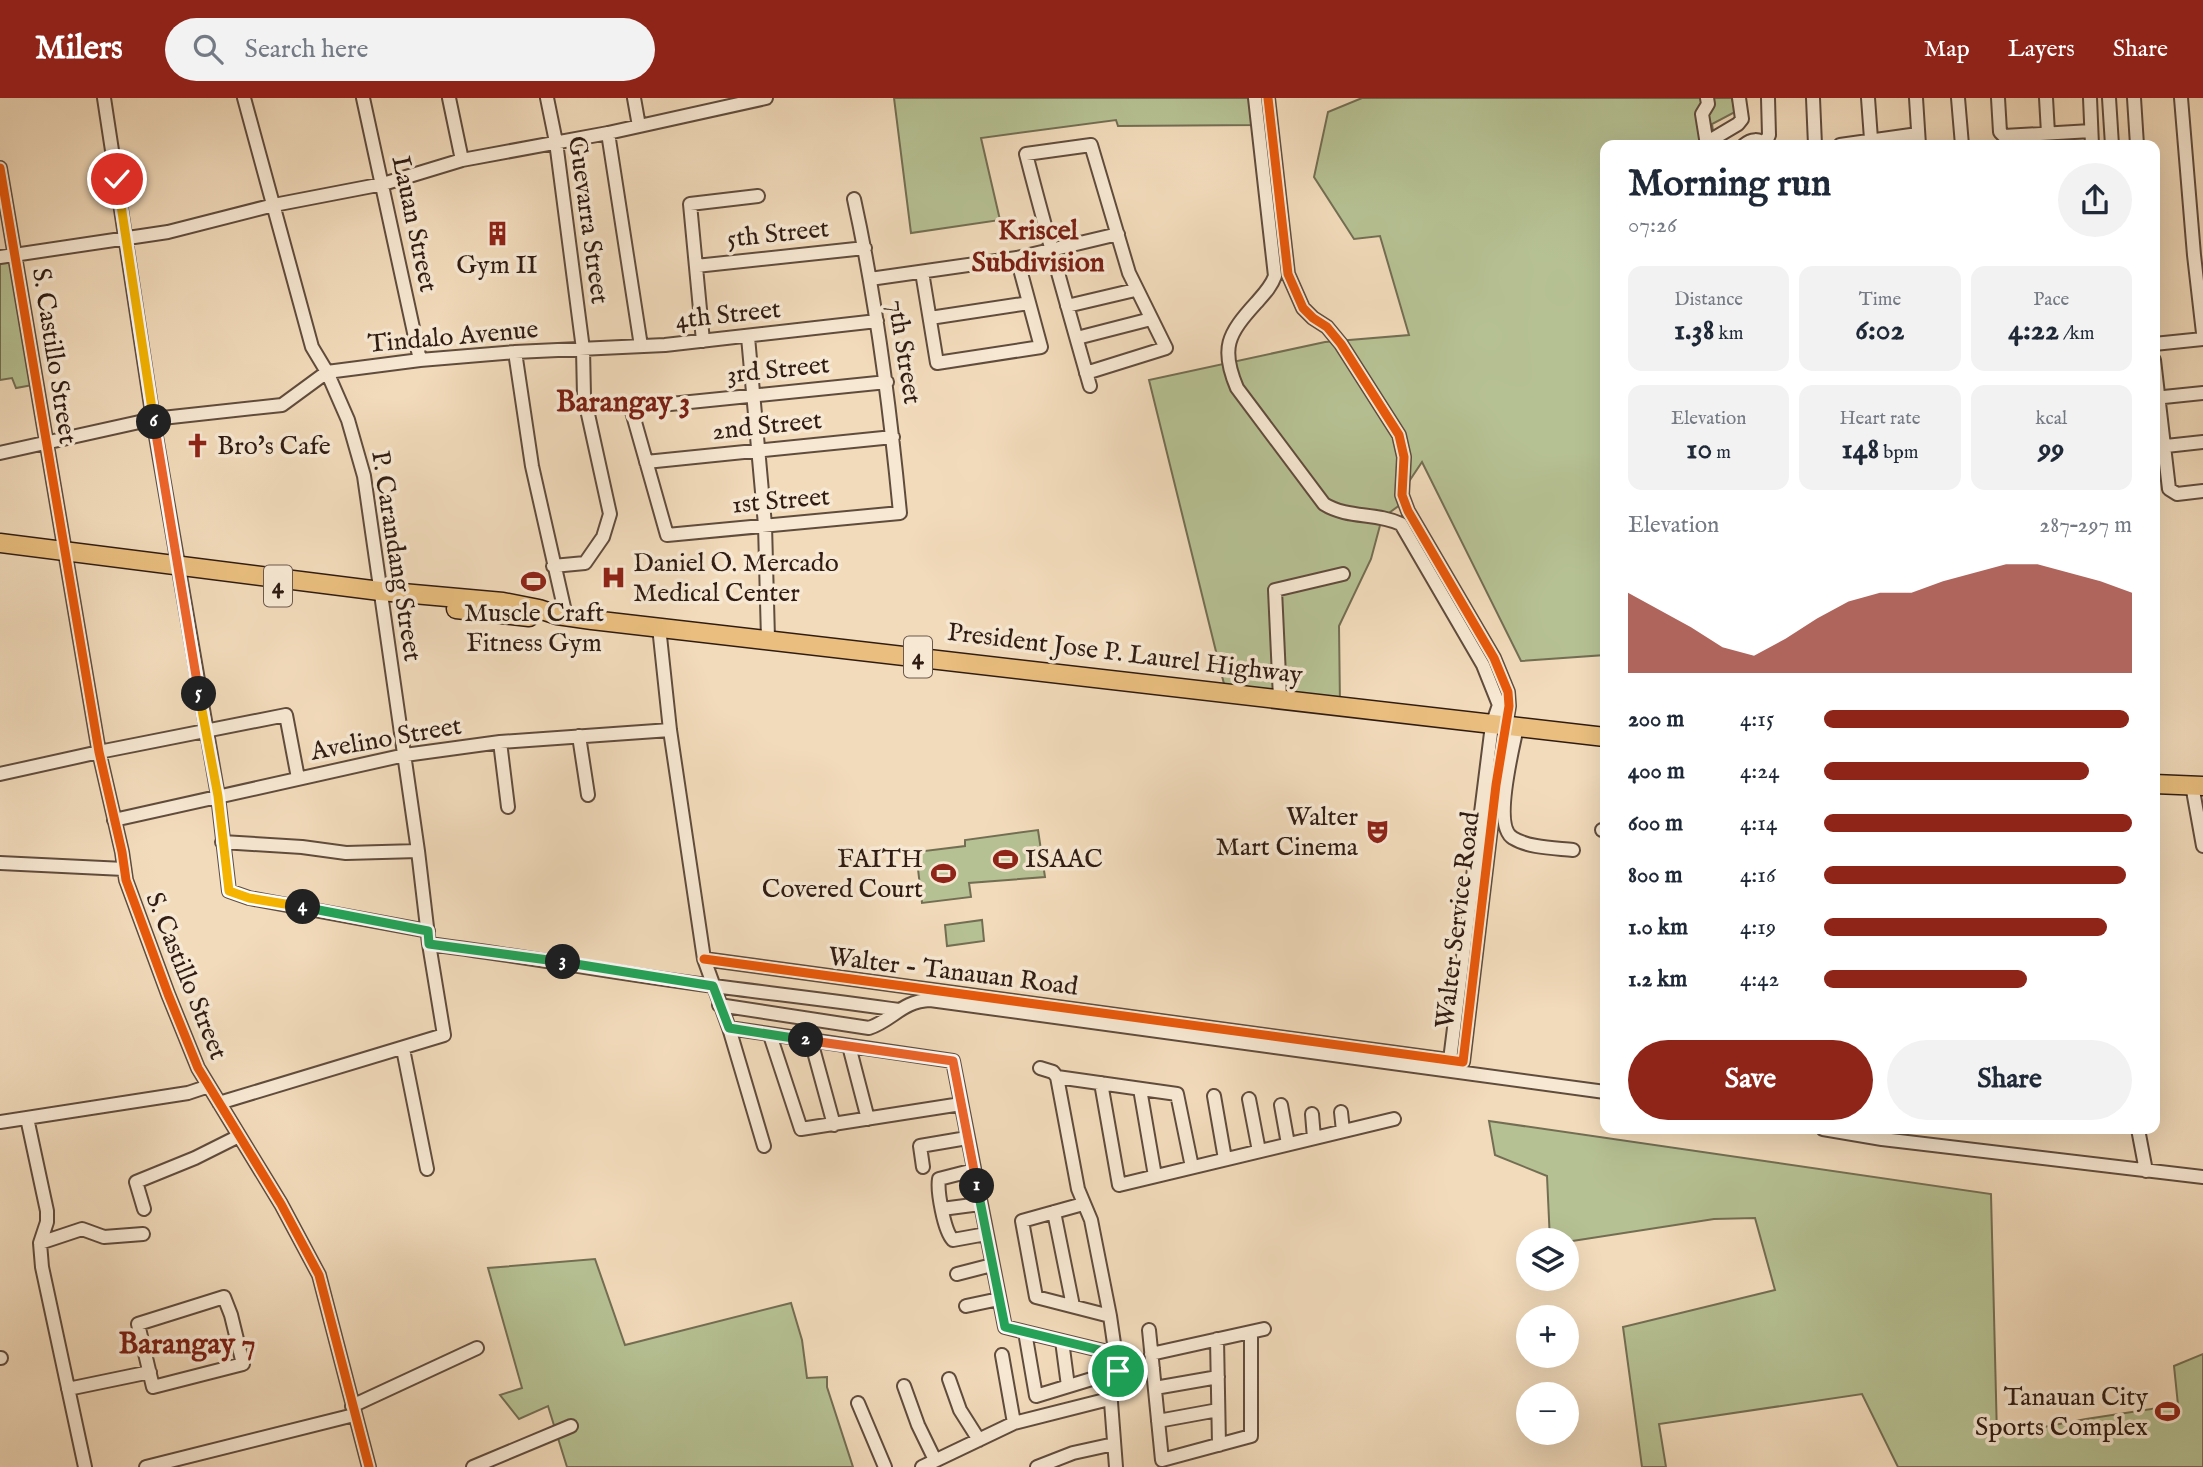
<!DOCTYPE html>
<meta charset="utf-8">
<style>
:root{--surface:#fff;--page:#f2f2f3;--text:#1f2937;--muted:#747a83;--accent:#8f2418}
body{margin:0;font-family:"IM FELL English",serif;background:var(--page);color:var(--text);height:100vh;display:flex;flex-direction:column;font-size:26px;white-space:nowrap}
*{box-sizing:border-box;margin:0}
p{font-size:23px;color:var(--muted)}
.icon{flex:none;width:38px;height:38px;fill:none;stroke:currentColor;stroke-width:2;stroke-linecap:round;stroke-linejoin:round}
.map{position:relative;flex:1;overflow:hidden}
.drawer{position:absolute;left:1600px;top:42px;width:560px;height:994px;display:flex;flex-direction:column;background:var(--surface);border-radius:14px;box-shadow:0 7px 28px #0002}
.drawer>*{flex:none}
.tools{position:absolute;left:1516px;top:1130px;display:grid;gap:14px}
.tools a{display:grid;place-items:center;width:63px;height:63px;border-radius:50%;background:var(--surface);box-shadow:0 7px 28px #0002;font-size:35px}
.pin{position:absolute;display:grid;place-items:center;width:60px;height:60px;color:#fff;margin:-30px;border:4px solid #fff;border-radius:50%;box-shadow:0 2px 7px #0007}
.km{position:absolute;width:35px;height:35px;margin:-18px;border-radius:50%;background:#222;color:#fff;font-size:19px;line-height:35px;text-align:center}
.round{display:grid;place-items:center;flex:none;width:74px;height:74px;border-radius:37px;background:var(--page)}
.overview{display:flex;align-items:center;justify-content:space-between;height:119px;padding:0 28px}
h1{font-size:38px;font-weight:700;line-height:52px}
.stats{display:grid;grid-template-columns:repeat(3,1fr);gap:10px;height:119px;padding:7px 28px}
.stats div{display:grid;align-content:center;border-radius:14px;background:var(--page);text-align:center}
.stats b{font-size:30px;font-weight:700}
.stats small{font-size:19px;font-weight:400}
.stats p{font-size:19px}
.chart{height:196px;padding:14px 28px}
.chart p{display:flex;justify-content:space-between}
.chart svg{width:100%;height:126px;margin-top:7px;fill:var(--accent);opacity:.7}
.action{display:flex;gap:14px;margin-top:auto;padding:14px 28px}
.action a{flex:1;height:80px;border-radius:42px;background:var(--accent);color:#fff;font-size:28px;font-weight:700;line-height:80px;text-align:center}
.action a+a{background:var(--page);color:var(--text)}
ul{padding:0 28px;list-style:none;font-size:23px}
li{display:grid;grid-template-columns:112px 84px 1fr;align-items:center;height:52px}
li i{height:18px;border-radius:9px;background:var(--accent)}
header{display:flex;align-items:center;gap:42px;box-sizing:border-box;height:98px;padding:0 35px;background:var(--accent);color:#fff}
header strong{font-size:33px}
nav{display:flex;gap:38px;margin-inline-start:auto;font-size:24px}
.search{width:490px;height:63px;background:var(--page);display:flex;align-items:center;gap:18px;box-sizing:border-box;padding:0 24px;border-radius:38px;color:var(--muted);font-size:26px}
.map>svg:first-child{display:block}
.green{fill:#b6c193;stroke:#736e53;stroke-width:2}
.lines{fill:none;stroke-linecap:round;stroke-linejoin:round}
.minor-casing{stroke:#604c3d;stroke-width:16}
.highway-casing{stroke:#301c13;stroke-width:21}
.minor{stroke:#f7e8d3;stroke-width:12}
.highway{stroke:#e9be7e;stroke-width:18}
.cycleway-casing{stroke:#f7e8d3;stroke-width:13}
.cycleway{stroke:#e8590c;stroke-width:9}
.split-1-casing{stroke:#fff;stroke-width:14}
.split-2-casing{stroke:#fff;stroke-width:14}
.split-3-casing{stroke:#fff;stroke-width:14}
.split-4-casing{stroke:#fff;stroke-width:14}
.split-5-casing{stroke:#fff;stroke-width:14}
.split-6-casing{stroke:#fff;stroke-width:14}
.split-7-casing{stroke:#fff;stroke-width:14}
.split-1{stroke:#22a559;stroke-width:9}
.split-2{stroke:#f0652b;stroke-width:9}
.split-3{stroke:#22a559;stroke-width:9}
.split-4{stroke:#22a559;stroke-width:9}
.split-5{stroke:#f5b400;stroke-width:9}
.split-6{stroke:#f0652b;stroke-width:9}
.split-7{stroke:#f5b400;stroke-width:9}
.labels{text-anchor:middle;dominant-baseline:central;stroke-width:7;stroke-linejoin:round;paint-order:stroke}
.shield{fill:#f7e8d3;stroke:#6c594d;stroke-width:2}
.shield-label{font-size:24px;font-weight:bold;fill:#301c13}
.street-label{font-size:26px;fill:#301c13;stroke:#f7e8d3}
.poi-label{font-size:26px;fill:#301c13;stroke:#f7e8d3;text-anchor:start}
.neighbourhood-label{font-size:28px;font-weight:bold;fill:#7a1f14;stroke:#f7e8d3}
.quarter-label{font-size:30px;font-weight:bold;fill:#7a1f14;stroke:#f7e8d3}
</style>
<header>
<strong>Milers</strong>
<div class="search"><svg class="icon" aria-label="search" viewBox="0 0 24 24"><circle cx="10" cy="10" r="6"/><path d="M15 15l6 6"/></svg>Search here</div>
<nav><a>Map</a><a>Layers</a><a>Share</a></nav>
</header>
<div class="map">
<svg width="2203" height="1369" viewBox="0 0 2203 1369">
<rect width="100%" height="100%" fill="#f2dbbb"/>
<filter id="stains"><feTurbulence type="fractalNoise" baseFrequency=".00286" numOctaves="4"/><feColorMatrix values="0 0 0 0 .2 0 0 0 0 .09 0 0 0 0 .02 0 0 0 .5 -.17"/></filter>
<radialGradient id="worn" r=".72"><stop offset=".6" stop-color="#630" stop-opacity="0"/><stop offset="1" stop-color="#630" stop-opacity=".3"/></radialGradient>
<!-- green -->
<path class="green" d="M894,0H1255L1258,27L1118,28L1116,22L981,40L1000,122L911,135Z
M1362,0H1732L1735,14L1712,26L1715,47H1605V557L1521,563L1422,364L1402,394L1404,404L1382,420L1371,461L1339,528L1340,607L1226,594L1149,282L1325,244L1409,237L1380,138L1354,141L1314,79L1328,14Z
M16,157L38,286L16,290L12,280L0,282V159Z
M1038,732L1045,779L969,785L971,799L922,805L916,754L965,748V742Z
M982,822L984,843L947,848L945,827Z
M1489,1023L1991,1096L1997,1338L2086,1321L2178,1307L2174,1268L2203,1256V1369H1898L1862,1296L1659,1326L1666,1369H1642L1623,1229L1775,1192L1755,1120L1714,1121L1566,1144L1550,1143L1547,1078L1495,1057Z
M595,1161L625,1247L791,1205L802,1242L807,1280L827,1279V1289L853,1369H567L548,1308L519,1321L500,1297L522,1290L488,1170Z"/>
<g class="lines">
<defs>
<path id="minor" d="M104,0L153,321L218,698L229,793L249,800L428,833
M363,0L420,262
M449,0L462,62
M547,0L556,44L583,251L584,298L610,416L603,439L585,465L553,468
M634,0L639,28
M1255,0L1275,178C1271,189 1264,196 1256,205C1228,236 1220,250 1237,290L1324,406C1348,421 1376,414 1401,426L1483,567L1499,607L1492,627L1450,962
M1813,0L1815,47
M1868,0L1871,41
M1916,0L1919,47
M1958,0L1962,47
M1998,0L2000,34L2004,38L2091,33
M2046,0L2048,35
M2090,0L2092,47
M2109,0L2112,47
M2134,0L2137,47
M2181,0L2194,157L2203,235
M608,35L641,248
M1706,45L1738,26L1742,21L1739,0
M1765,46L1769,37L1768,0
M1707,47L1702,16L1708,6L1707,0
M1744,47C1751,41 1759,40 1766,47
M1840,47L1918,36
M0,70L99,654L122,754L126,782L168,896L198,970L281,1106L319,1177L369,1369
M854,101C877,205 890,310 900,415L667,437L631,310L887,284
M0,159L168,134L274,107L383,86L462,62L608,35L766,0
M696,168L865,150
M922,174L937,265L1041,249L1017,160
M870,181L1017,160L1118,136
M1067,208L1135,192
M930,220L1029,205
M748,239L765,427L768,541
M1077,240L1151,221
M703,243L690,106L758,98
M2154,246L2203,241
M515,254L532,368L566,518
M2154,262L2169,391L2177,396L2203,393
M1086,275L1166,250L1129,175L1091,47L1026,56C1046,134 1068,211 1090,288
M2154,300L2203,295
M2166,348L2203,344
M0,355L153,321L282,307L327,274L420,262L515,254L665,247L877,223
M646,364L893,339
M659,529L670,632L704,861L729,930L764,1048
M1280,600L1275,492L1343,476
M1517,629C1513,650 1492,728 1513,740C1529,750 1555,750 1573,752
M579,638L588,697
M500,644L508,709
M0,676L99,654L286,617L298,680
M2192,687L2203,748
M114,722L405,657L500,644L670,632
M1602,732H1605
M222,744L302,749L346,755L418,753
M0,765L124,771
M429,846C524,858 618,876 714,888C775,896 837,903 899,912
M704,861L1463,964L1496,687L1509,608L1508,594L1494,560L1408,413L1402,397L1404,359L1399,337L1341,246L1327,229L1313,220L1303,210L1288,176L1268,0
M719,907L869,930C893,922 902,903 930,902L1605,994
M729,930L953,963L1005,1229L1116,1256
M770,937L801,1031L961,1006
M811,943L834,1027
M849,948L868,1021
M403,951L427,1071
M1040,970L1053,974L1057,979L1078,1091L1091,1122L1110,1218L1118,1273
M1057,979L1177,996L1192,1069
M1101,985L1119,1087L1394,1021
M1140,991L1155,1078
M1214,998L1225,1061
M1249,1001L1259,1053
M219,1005L444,937L429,846L418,753L364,378L348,322L327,274L312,249L244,0
M1281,1007L1288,1046
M1341,1014L1343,1033
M1312,1016L1314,1040
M27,1020L47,1113V1124L40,1145L42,1169L85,1369
M0,1024L188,995L209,988
M1823,1031L1882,1041L2203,1079
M2138,1031L2146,1073
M923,1069L920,1048L967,1040
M974,1072L939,1081C937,1093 944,1133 953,1142L986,1136
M1083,1106L1022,1123L1036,1199L1110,1218
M144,1111L136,1084L195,1060L239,1038
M942,1111L980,1106
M1054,1114L1073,1208
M40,1145L82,1131L104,1139L143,1136
M957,1176L992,1167
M224,1199L231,1217L243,1266L153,1289L138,1226Z
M966,1208L999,1201
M1149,1232L1162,1362L1251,1338V1234
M1025,1234L1036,1298L1118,1273L1153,1270
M1217,1241L1219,1347
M1062,1243L1068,1288
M1151,1256L1264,1231
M1002,1257L1014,1325
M0,1260H1
M949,1281L960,1312L979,1342
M904,1288L918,1327L935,1362
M1155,1290L1218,1279
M68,1291L150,1274
M858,1305L885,1369
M352,1308L477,1250
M1158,1323L1218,1312
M146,1369L354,1317
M473,1369L571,1328
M922,1369L1014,1325L1105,1302L1111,1304L1116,1369
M1037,1369L1073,1355L1114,1346"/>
<path id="highway" d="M0,445L380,493L503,504L539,511L557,517L592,522L1605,639
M456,511L529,519
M2154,686L2203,688"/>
</defs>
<!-- minor casing -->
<use href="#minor" class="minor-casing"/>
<!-- highway casing -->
<use href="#highway" class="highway-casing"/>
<!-- minor -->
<use href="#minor" class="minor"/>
<!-- highway -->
<use href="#highway" class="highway"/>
<defs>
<path id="cycleway" d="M0,70L99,654L122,754L126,782L168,896L198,970L281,1106L319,1177L369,1369
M704,861L1463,964L1496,687L1509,608L1508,594L1494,560L1408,413L1402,397L1404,359L1399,337L1341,246L1327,229L1313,220L1303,210L1288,176L1268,0"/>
</defs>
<!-- cycleway casing -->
<use href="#cycleway" class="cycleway-casing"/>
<!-- cycleway -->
<use href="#cycleway" class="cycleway"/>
</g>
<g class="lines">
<defs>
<path id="split-1" d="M977,1088L1005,1229L1116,1256L1118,1273"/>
<path id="split-2" d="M806,942L953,963L977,1088"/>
<path id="split-3" d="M563,864L713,888L729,930L806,942"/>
<path id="split-4" d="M303,809L428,833L429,846L563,864"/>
<path id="split-5" d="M199,596L218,698L229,793L249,800L303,809"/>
<path id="split-6" d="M154,324L199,596"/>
<path id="split-7" d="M117,81L154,324"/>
</defs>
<!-- split-1 casing -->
<use href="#split-1" class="split-1-casing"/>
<!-- split-2 casing -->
<use href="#split-2" class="split-2-casing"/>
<!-- split-3 casing -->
<use href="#split-3" class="split-3-casing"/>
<!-- split-4 casing -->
<use href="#split-4" class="split-4-casing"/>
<!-- split-5 casing -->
<use href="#split-5" class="split-5-casing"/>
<!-- split-6 casing -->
<use href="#split-6" class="split-6-casing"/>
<!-- split-7 casing -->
<use href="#split-7" class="split-7-casing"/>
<!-- split-1 -->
<use href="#split-1" class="split-1"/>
<!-- split-2 -->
<use href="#split-2" class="split-2"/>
<!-- split-3 -->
<use href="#split-3" class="split-3"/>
<!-- split-4 -->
<use href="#split-4" class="split-4"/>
<!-- split-5 -->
<use href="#split-5" class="split-5"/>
<!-- split-6 -->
<use href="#split-6" class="split-6"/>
<!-- split-7 -->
<use href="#split-7" class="split-7"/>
</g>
<!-- icons -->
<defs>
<symbol id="building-bare" viewBox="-9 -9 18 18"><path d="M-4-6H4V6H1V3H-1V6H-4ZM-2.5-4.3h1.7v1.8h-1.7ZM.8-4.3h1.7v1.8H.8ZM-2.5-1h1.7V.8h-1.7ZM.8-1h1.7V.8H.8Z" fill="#8f2418" stroke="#f7e8d3" stroke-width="2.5" paint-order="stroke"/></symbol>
<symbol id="church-bare" viewBox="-9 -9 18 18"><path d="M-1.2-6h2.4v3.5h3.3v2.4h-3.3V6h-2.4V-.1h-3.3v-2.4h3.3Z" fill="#8f2418" stroke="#f7e8d3" stroke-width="2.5" paint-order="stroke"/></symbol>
<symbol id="hospital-bare" viewBox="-9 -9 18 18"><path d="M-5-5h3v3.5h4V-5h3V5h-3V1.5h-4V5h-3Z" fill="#8f2418" stroke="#f7e8d3" stroke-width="2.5" paint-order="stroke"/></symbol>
<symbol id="stadium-bare" viewBox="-9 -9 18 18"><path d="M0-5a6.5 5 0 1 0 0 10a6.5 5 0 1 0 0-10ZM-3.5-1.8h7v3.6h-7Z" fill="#8f2418" stroke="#f7e8d3" stroke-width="2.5" paint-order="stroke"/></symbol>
<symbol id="theatre-bare" viewBox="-9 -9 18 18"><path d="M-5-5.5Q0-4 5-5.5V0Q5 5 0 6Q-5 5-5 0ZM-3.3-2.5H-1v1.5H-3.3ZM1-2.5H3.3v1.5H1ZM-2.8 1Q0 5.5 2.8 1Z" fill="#8f2418" stroke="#f7e8d3" stroke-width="2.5" paint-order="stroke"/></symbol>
</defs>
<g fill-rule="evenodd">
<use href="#building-bare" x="480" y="118" width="35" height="35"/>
<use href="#church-bare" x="180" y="330" width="35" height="35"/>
<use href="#hospital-bare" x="596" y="462" width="35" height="35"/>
<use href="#stadium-bare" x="516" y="466" width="35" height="35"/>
<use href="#theatre-bare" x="1360" y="716" width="35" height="35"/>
<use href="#stadium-bare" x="988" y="744" width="35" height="35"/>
<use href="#stadium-bare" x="926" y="758" width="35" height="35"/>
<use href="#stadium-bare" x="2150" y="1296" width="35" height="35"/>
</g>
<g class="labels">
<!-- shield labels -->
<g class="shield">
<rect x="264" y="467.5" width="28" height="41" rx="5"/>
<rect x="904" y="538.5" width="28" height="41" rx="5"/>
</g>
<g class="shield-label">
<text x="278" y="488">4</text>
<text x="918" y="559">4</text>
</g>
<!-- street labels -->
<g class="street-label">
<text transform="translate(588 122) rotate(82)">Guevarra Street</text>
<text transform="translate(414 126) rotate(78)">Lauan Street</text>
<text transform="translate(778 136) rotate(-6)">5th Street</text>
<text transform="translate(728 217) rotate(-6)">4th Street</text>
<text transform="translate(453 239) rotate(-5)">Tindalo Avenue</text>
<text transform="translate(904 254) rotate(81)">7th Street</text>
<text transform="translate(54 258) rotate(81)">S. Castillo Street</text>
<text transform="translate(778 272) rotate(-6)">3rd Street</text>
<text transform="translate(767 328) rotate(-6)">2nd Street</text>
<text transform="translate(781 403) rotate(-5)">1st Street</text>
<text transform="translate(396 458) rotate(81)">P. Carandang Street</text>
<text transform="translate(1125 556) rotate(7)">President Jose P. Laurel Highway</text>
<text transform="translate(386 641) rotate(-10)">Avelino Street</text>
<text transform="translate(1458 822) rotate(-83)">Walter Service Road</text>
<text transform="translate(953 874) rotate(7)">Walter - Tanauan Road</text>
<text transform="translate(186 878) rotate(68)">S. Castillo Street</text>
</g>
<!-- poi labels -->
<g class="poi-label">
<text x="497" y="167" text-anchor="middle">Gym II</text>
<text x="217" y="348">Bro's Cafe</text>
<text x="633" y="465">Daniel O. Mercado<tspan x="633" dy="30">Medical Center</tspan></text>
<text x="534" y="515" text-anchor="middle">Muscle Craft<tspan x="534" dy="30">Fitness Gym</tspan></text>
<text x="1358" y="719" text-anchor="end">Walter<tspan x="1358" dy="30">Mart Cinema</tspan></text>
<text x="923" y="761" text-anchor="end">FAITH<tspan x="923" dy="30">Covered Court</tspan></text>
<text x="1025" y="761">ISAAC</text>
<text x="2148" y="1299" text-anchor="end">Tanauan City<tspan x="2148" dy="30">Sports Complex</tspan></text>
</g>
<!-- neighbourhood labels -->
<g class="neighbourhood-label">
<text x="1038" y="133">Kriscel<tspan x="1038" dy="32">Subdivision</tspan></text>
</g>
<!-- quarter labels -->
<g class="quarter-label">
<text x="623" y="305">Barangay 3</text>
<text x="187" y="1247">Barangay 7</text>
</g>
</g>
<rect width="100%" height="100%" filter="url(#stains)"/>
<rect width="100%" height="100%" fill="url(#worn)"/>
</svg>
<div class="tools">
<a><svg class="icon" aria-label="layers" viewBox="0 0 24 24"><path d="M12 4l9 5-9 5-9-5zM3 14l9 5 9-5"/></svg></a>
<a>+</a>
<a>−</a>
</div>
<div class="pin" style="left:1118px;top:1273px;background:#1e9e55"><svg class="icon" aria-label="arrive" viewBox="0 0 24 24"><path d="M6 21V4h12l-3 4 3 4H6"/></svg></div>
<div class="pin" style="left:117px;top:81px;background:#d93025"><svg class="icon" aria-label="check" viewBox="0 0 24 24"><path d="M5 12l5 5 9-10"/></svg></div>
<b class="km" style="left:977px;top:1088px">1</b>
<b class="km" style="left:806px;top:942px">2</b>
<b class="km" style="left:563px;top:864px">3</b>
<b class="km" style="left:303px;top:809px">4</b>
<b class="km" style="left:199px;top:596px">5</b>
<b class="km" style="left:154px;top:324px">6</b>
<section class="drawer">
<div class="overview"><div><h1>Morning run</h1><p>07:26</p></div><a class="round"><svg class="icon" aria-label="share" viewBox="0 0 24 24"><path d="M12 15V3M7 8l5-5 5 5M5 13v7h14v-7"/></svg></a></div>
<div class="stats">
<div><p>Distance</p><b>1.38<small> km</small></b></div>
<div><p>Time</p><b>6:02</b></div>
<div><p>Pace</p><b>4:22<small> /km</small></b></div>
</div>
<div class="stats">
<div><p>Elevation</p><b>10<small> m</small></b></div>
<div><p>Heart rate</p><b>148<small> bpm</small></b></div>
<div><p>kcal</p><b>99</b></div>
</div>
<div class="chart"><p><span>Elevation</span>287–297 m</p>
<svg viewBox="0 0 160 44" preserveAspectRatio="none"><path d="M0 44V16L10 22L20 28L30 35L40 38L50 32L60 25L70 19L80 16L90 16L100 12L110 9L120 6L130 6L140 9L150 12L160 16V44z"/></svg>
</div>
<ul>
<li><b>200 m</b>4:15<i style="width:99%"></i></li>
<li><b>400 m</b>4:24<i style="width:86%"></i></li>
<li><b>600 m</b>4:14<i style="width:100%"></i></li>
<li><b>800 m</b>4:16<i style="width:98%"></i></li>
<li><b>1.0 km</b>4:19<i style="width:92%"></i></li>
<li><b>1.2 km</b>4:42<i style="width:66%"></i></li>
</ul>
<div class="action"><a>Save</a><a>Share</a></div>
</section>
</div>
